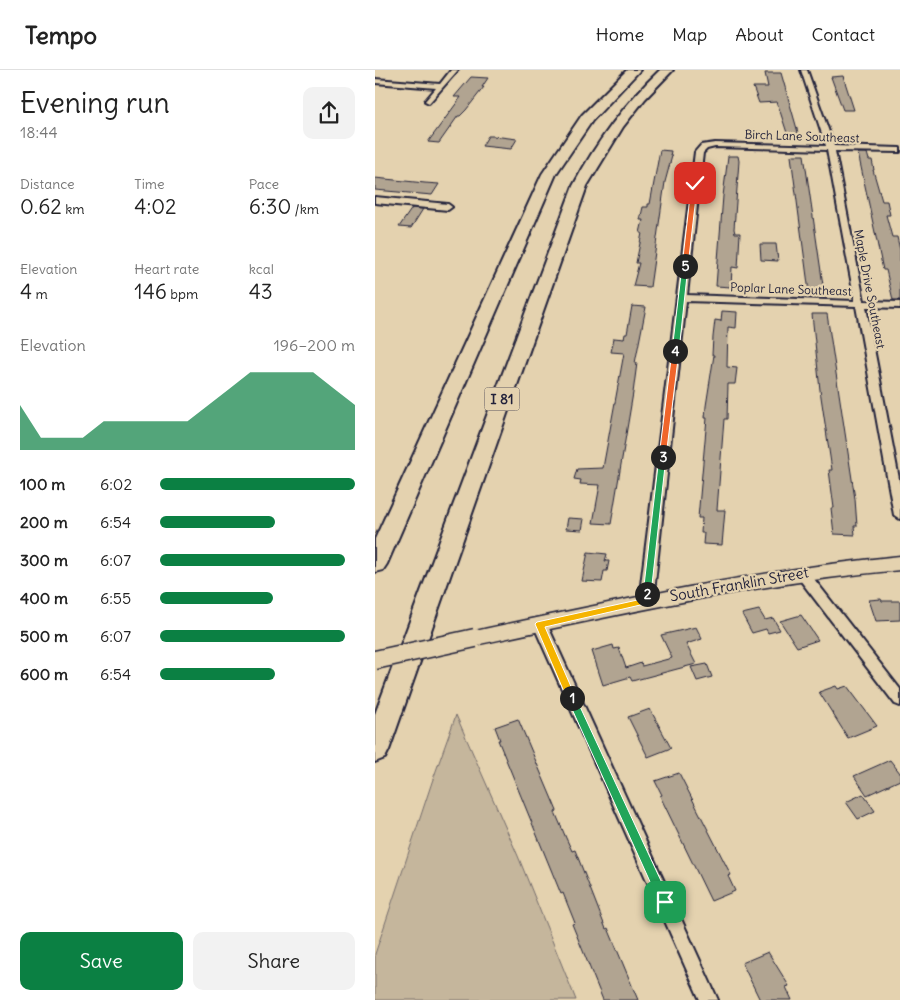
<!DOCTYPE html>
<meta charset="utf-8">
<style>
:root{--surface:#fff;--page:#f2f2f2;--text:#222;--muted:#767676;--line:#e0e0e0;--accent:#0b8043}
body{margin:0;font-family:Delius,sans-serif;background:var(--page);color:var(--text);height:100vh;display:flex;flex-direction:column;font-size:19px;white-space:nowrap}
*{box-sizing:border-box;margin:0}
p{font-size:16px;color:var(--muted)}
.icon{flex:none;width:28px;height:28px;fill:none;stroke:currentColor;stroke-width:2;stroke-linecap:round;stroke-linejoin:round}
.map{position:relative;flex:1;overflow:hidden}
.details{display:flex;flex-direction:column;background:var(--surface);width:375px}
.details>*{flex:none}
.pin{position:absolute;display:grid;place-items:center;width:42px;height:42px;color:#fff;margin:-21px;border-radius:10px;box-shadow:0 2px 8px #0006}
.km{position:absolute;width:25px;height:25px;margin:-12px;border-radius:50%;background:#222;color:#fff;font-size:14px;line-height:25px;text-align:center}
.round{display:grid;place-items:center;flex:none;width:52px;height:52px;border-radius:10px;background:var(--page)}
.summary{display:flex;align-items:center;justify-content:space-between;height:85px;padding:0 20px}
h1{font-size:28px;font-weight:600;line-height:38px}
.figures{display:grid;grid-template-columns:repeat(3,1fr);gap:8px;height:85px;padding:5px 20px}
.figures div{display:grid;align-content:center}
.figures b{font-size:21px;font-weight:600}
.figures small{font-size:14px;font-weight:400}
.figures p{font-size:14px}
.chart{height:140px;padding:10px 20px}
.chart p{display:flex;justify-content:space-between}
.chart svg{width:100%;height:90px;margin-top:5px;fill:var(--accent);opacity:.7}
.cta{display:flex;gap:10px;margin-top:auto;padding:10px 20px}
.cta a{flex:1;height:58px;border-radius:10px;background:var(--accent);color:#fff;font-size:20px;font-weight:600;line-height:58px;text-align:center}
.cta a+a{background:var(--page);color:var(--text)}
ul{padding:0 20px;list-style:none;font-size:16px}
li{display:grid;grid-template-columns:80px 60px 1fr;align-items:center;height:38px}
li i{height:12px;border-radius:6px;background:var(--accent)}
header{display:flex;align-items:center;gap:30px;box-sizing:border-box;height:70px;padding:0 25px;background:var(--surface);border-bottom:1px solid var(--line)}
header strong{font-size:24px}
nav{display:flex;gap:28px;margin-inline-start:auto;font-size:18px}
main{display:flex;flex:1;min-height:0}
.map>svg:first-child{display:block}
.green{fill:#c5b69c;stroke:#746c6c}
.building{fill:#b1a491;stroke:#22223b}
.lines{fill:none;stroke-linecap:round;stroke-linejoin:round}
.minor-casing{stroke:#22223b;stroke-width:4}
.secondary-casing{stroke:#22223b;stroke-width:3}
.motorway-casing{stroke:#22223b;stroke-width:4}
.minor{fill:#e4d2af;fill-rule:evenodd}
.secondary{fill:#e4d2af;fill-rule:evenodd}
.motorway{fill:#e4d2af;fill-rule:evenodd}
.secondary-bridge-casing{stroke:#22223b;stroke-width:21;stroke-linecap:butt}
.secondary-bridge{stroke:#e4d2af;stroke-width:18}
.split-1{fill:#22a559;stroke:#fff}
.split-2{fill:#f5b400;stroke:#fff}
.split-3{fill:#22a559;stroke:#fff}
.split-4{fill:#f0652b;stroke:#fff}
.split-5{fill:#22a559;stroke:#fff}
.split-6{fill:#f0652b;stroke:#fff}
.split-7{fill:#f5b400;stroke:#fff}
.labels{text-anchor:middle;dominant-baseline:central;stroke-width:4.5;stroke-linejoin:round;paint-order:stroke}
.far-street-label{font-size:12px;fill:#22223b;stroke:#e4d2af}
.shield{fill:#e4d2af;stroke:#5c575e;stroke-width:1}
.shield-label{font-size:14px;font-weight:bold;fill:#22223b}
.street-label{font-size:15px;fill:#22223b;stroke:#e4d2af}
</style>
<header>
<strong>Tempo</strong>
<nav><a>Home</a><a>Map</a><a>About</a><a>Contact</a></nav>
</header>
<main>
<section class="details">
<div class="summary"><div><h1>Evening run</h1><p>18:44</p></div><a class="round"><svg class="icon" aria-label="share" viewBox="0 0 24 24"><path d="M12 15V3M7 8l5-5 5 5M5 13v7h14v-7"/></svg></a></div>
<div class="figures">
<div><p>Distance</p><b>0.62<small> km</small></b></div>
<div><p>Time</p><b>4:02</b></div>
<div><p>Pace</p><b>6:30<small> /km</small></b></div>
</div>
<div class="figures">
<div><p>Elevation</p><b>4<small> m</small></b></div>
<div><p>Heart rate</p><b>146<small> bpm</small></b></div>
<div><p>kcal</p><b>43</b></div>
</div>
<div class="chart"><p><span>Elevation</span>196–200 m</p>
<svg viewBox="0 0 160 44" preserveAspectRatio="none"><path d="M0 44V22L10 38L20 38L30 38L40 30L50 30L60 30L70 30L80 30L90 22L100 14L110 6L120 6L130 6L140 6L150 14L160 22V44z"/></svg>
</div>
<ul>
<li><b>100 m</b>6:02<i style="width:100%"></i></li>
<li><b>200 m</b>6:54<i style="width:59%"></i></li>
<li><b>300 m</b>6:07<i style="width:95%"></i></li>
<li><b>400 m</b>6:55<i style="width:58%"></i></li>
<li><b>500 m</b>6:07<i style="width:95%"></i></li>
<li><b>600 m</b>6:54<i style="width:59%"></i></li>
</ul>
<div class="cta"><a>Save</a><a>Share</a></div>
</section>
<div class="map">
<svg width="525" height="930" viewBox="0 0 525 930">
<rect width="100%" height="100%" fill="#e4d2af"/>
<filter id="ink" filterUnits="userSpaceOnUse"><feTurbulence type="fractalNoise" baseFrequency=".02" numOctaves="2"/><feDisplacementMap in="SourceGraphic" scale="10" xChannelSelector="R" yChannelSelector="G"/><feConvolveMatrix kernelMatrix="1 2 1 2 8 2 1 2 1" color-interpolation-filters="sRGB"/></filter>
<g filter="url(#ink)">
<!-- green -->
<path class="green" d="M81,645L143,786L201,930H0V884L57,712Z"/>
<!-- building -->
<path class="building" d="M390,3H406L424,66H413L402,32L384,33L378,17H393Z
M468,6L479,40H468L456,7Z
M96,7L113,8L107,17H109L91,40L85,46H83L64,73L53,72L86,27H79Z
M113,66H118L142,69L136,79L107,76Z
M285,80L296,81L295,86H297L290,112L275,217L258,216L264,193H261L267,163H265L268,150H265L268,137H273V134H275Z
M483,83H492L494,90H497L499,100H498L507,131H512L515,145H511L517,167H522L525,180V230H518L511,200H508Z
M418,85H429L449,222H434L416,86Z
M353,86H363L364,91L359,159L360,163H365L363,198L357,197L356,217L341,216L348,126Z
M0,108L50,113L64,114L57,125L0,120Z
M37,138L48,139L36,158L24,157Z
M385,174H401L403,191L386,190Z
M257,236L271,237L260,293H262L258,323L236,454L218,453L225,415L205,414L206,410L199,409L202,399L228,398L249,283L236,282L239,268L249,269L250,264H252Z
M347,241L362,242L361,258L353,257L352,297L362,298L360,314H353L352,349H349L342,440H350L347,475L328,474L329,463H326L327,448H323L332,348H330L331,336L339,285H337L338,267L340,250L346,251Z
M437,244H452L480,429L482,456H479L480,465L459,464L456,438H459L454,400H457L445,320Z
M193,448L209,449L207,460L191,459Z
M213,482L232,484L230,491H234L232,501H229L227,512L207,511Z
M506,529L507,531H525V550L501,551L494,530Z
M384,540L390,550L398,548L405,560L393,563L391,559L377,563L367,544Z
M426,545L443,570L422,577L405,551Z
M321,557L327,569L311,574L321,594L257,611L255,607L228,615L217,581L238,575L239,579L244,578L251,598L266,593L267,596L297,588L286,565Z
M332,594L337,607L322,611L316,597Z
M461,616L463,619L472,616L502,656L473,668L444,622Z
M275,639L296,678L273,687L253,647Z
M143,649L182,741L180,742L191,768L197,781L200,780L231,859L233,858L263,930H228L197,854L200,853L188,823L186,824L123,670H125L120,657Z
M515,690L525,703V710L492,725L479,706Z
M304,703L356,805L353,806L360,821L336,831L285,726L287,725L280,711Z
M488,724L500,741L483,749L471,732Z
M393,882L414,916L411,917L417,930H385L367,893Z"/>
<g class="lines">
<defs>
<path id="minor" d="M76,0H83L54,33L50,31L61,18L0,13V9L65,14Z
M426,0H432L459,76L525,78V82L460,81L489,231L525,232V238L491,237L525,414V449L519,445L481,236L311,231L278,531L276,535H266L264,531L320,82L326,75L340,73L451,76ZM340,77L452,80L480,231L312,225L328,83L332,79Z
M0,127L73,134L77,137L73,140L0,133Z
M427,498L432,500L525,619V636L520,634L422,506L421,503L422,500Z
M165,549L170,550L172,554L343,930H325L158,554L160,550Z"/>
<path id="secondary" d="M525,486V500C381,513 241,545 100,575L93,573L90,568L93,563L100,561C241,531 381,500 525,486Z"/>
<path id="motorway" d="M252,0H265L217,51L181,104L12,494L8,500L0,502V469L167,104L207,45Z
M285,0H298L270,29L248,57L212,116L14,680L10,688L0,692V644L198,116C221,73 249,34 285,0Z"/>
</defs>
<!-- minor casing -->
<use href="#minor" class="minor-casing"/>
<!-- secondary casing -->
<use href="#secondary" class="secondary-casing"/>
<!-- motorway casing -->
<use href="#motorway" class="motorway-casing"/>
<!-- minor -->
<use href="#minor" class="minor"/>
<!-- secondary -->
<use href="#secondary" class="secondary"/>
<!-- motorway -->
<use href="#motorway" class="motorway"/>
<defs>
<path id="secondary-bridge" d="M0,590L100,568"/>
</defs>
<!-- secondary-bridge casing -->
<use href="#secondary-bridge" class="secondary-bridge-casing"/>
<!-- secondary-bridge -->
<use href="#secondary-bridge" class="secondary-bridge"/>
</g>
</g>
<!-- split-1 -->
<path class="split-1" d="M197,624L201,628L294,828L295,832L294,836L290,837L286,836L192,628Z"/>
<!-- split-2 -->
<path class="split-2" d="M272,521L276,524L274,533L170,557L201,628L197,632L193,631L160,554L162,552L267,529L269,522Z"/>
<!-- split-3 -->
<path class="split-3" d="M288,385L291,387L276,524L272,528L268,524L284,387Z"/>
<!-- split-4 -->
<path class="split-4" d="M300,279L304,281L291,387L288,390L284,387L297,281Z"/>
<!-- split-5 -->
<path class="split-5" d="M310,194L313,196L304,281L300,283L297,281L307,196Z"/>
<!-- split-6 -->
<path class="split-6" d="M318,125L321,127L313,196L310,198L307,196L315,127Z"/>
<!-- split-7 -->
<path class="split-7" d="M320,111L322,113L321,127L318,128L315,127L317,113Z"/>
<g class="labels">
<!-- far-street labels -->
<g class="far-street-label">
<text transform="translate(427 66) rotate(2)">Birch Lane Southeast</text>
<text transform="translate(416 219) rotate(2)">Poplar Lane Southeast</text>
<text transform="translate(495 219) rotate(79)">Maple Drive Southeast</text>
</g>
<!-- shield labels -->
<rect class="shield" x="109.5" y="317.5" width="35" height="23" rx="4"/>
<g class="shield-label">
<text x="127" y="329">I 81</text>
</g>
<!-- street labels -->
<g class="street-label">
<text transform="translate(364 514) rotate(-10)">South Franklin Street</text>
</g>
</g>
</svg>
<div class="pin" style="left:290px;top:832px;background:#1e9e55"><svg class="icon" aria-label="arrive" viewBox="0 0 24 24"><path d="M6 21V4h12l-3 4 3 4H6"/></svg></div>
<div class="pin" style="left:320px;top:113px;background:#d93025"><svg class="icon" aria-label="check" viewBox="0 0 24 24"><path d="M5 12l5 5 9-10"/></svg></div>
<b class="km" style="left:197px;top:628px">1</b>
<b class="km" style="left:272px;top:524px">2</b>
<b class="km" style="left:288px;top:387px">3</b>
<b class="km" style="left:300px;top:281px">4</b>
<b class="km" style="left:310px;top:196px">5</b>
</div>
</main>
